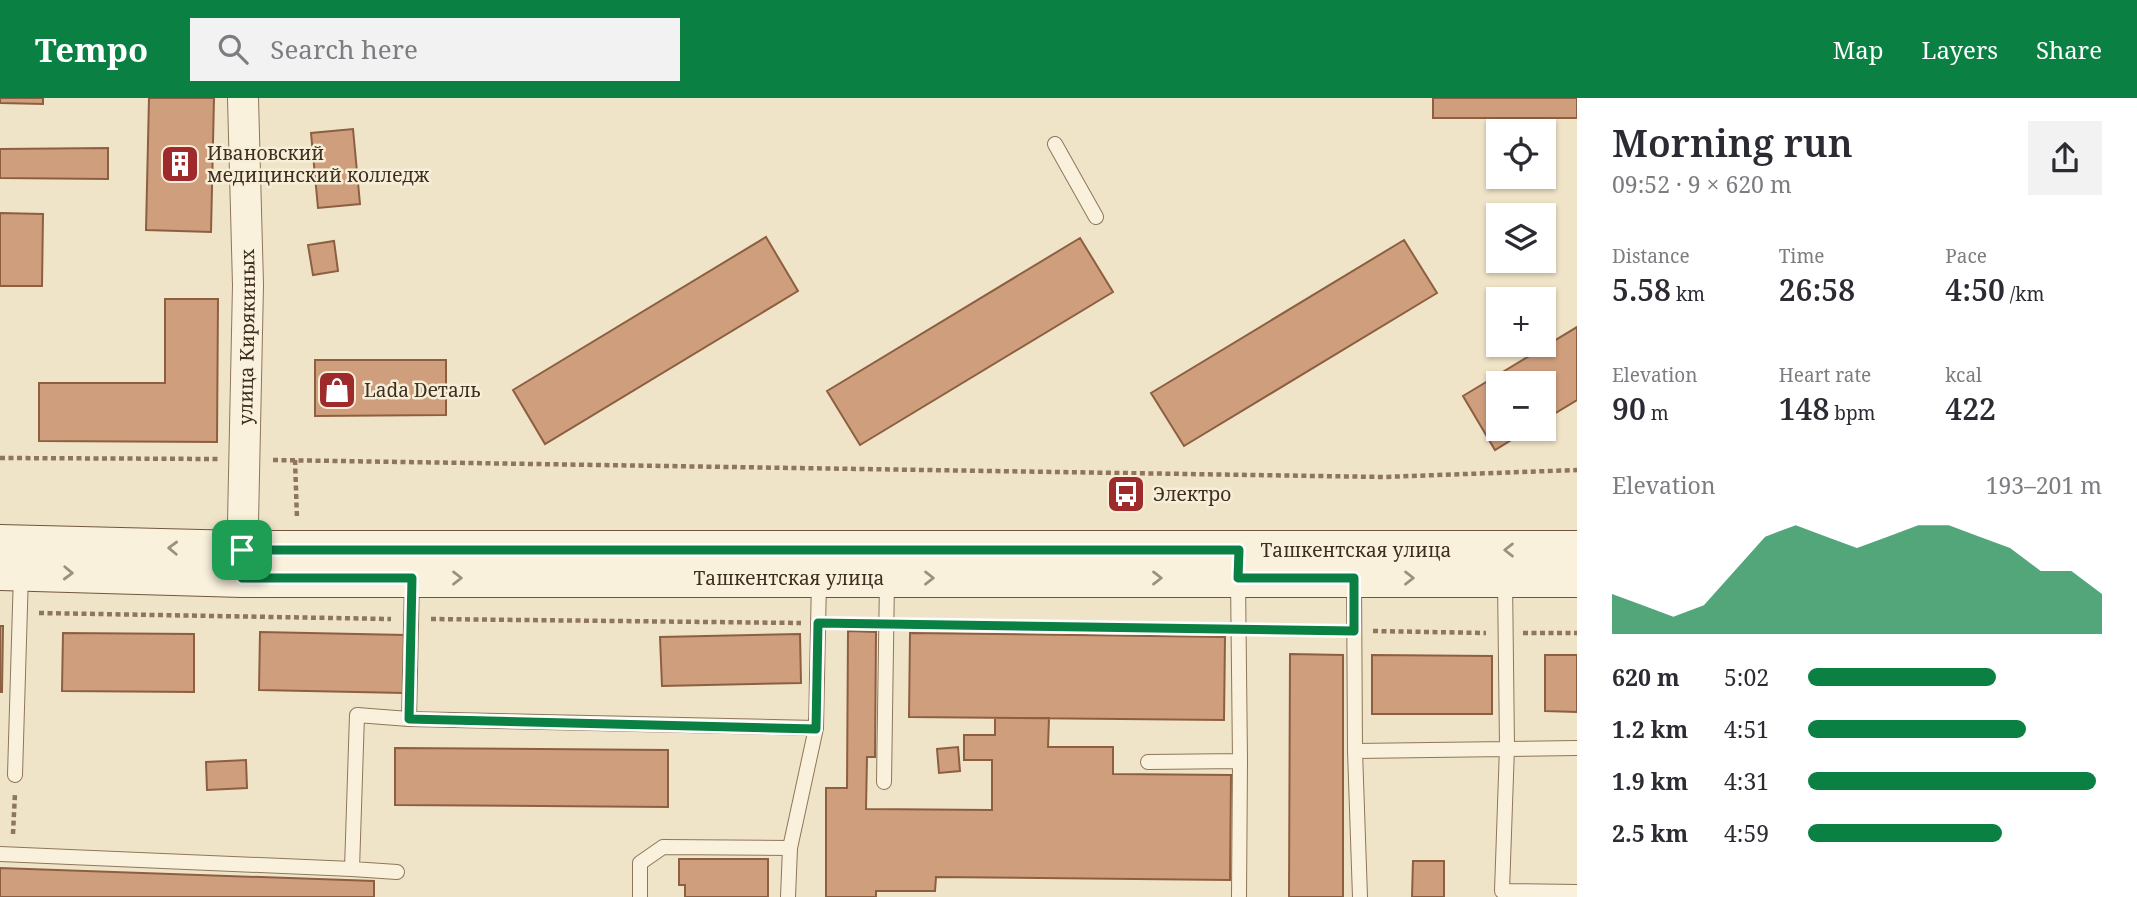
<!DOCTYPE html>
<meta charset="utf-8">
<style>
:root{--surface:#fff;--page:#f2f2f3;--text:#2b2b33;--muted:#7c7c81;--accent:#0b8043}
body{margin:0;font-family:"Noto Serif",serif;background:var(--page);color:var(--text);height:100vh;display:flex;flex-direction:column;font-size:26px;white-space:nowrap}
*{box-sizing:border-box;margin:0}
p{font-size:23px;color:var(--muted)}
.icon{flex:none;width:38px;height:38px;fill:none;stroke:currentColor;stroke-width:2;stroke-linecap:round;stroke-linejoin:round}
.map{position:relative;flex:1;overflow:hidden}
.panel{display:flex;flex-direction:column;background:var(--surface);width:560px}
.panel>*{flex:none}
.tools{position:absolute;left:1486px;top:21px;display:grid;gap:14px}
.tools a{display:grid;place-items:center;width:70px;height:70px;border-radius:0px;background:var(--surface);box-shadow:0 2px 5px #0004;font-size:35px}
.pin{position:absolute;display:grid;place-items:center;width:60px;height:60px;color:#fff;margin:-30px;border-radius:14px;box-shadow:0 4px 10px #0006}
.round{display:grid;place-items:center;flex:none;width:74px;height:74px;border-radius:0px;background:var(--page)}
.headline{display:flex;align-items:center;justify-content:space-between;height:119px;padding:0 35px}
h1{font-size:38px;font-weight:600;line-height:52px}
.stats{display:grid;grid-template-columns:repeat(3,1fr);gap:10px;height:119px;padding:7px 35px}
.stats div{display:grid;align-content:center}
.stats b{font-size:30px;font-weight:600}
.stats small{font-size:19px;font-weight:400}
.stats p{font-size:19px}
.chart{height:196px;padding:14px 35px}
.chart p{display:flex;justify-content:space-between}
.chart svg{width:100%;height:126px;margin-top:7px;fill:var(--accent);opacity:.7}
ul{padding:0 35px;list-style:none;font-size:23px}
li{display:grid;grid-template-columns:112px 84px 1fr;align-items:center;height:52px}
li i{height:18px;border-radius:9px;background:var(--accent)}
header{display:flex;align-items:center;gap:42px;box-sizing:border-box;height:98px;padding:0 35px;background:var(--accent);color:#fff}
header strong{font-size:33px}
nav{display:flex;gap:38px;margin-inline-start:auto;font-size:24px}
.search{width:490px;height:63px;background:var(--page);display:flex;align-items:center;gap:18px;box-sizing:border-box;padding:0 24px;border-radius:0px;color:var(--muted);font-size:26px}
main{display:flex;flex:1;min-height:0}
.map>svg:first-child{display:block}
.building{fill:#cf9f7d;stroke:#8d5f41;stroke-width:2}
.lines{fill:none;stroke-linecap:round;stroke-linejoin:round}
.service-casing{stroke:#8d765c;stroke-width:16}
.minor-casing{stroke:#8d765c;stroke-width:32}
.secondary-casing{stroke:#6f573f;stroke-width:40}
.path{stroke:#8d765c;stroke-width:4.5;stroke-dasharray:5 3.5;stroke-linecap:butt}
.service{stroke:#faf1dc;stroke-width:14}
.minor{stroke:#faf1dc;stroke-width:30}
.secondary{stroke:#faf1dc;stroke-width:38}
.oneway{stroke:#9c907e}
.route-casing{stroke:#fff;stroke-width:14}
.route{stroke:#0b8043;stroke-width:9}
.labels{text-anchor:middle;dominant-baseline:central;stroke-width:5;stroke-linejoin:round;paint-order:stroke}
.poi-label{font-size:19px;fill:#3d2e20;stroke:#f7eed8;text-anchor:start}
.street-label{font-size:19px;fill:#3d2e20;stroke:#f7eed8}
</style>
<header>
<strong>Tempo</strong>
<div class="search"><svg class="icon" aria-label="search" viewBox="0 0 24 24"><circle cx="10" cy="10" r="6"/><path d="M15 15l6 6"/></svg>Search here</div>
<nav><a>Map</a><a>Layers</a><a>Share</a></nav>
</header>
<main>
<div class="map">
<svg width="1577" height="799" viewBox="0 0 1577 799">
<rect width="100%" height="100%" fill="#f0e4c8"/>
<!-- building -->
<path class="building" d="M0,0H43V6L0,5Z
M149,0H214L211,134L146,132Z
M1433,0H1577V20H1433Z
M353,31L360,106L318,110L311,35Z
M108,50V81L0,80V51Z
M0,115L43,116L42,188H0Z
M766,139L798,193L545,346L513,292Z
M1080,140L1113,194L860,347L827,293Z
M1404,142L1437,195L1184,348L1151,295Z
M334,143L338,173L313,177L308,147Z
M165,201H218L217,344L39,343V285H165Z
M1577,229V302L1544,322V285H1498V331H1529L1495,352L1463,298Z
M315,262H446V317L315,318Z
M0,528H3L2,594H0Z
M848,533L876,534L875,659H867L866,711L992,712V662H964V637H995V620H1049L1048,649H1113V676L1231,677L1230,782L936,779L935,793H876V799H826V690H847Z
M260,534L405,537L404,595L259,592Z
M63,535L194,536V594L62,593Z
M910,535L1225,539L1224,622L909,619Z
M800,536L801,585L662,588L660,539Z
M1290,556L1343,557V799H1289Z
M1372,557L1492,558V616H1372Z
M1545,557H1577V614L1545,613Z
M958,649L960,673L939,675L937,651Z
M395,650L668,652V709L395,707Z
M246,662L247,690L207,692L206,664Z
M679,761H768V799H685V787H679Z
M1413,763H1444V799H1412Z
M0,770L374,783V799H0Z"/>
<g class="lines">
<defs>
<path id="service" d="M1055,46L1096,119
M1354,481L1355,653L1577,650
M1505,482L1507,649L1502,793L1577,794
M409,621L412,481
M1355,653L1360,799
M1148,664L1240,663L1238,481
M15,677L21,475
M884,684L887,481
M0,756L352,771L357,617L409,621L816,630L819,481
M352,771L397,774
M640,799V765L663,749L790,750
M788,799L790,750L816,630
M1239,799L1240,663"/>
<g id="minor">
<path id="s1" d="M242,472L248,187L243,0"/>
</g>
<g id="secondary">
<path id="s2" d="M0,446L241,452H1577"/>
<path id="s3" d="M0,473L242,480H1577"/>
</g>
</defs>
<!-- service casing -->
<use href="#service" class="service-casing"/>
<!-- minor casing -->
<use href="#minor" class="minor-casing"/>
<!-- secondary casing -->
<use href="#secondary" class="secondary-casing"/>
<!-- path -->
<path class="path" d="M0,360L218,361
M273,362L1383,379L1577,372
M295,362L297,421
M39,515L391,521
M431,521L801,525
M837,526H867
M907,526L1221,530
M1257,531L1336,532
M1373,533L1486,535
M1523,535H1577
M13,736L15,695"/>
<!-- service -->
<use href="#service" class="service"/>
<!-- minor -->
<use href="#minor" class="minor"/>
<!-- secondary -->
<use href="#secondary" class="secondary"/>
</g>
<!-- one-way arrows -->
<defs><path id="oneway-chevron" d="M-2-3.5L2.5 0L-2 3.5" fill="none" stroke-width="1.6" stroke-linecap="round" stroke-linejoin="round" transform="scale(1.75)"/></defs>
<g class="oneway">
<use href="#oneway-chevron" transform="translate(173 450) rotate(-178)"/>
<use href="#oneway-chevron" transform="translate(1509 452) rotate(180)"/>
<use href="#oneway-chevron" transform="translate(68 475) rotate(2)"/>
<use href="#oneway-chevron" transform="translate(457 480)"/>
<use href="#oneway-chevron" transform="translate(929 480)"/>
<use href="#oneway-chevron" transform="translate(1157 480)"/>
<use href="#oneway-chevron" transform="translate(1409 480)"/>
</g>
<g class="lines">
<defs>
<path id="route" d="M242,452H1239L1238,480H1354V533L818,525L816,631L409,621L412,480H242Z"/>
</defs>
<!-- route casing -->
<use href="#route" class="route-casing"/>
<!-- route -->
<use href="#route" class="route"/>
</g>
<!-- icons -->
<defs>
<symbol id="building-square" viewBox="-11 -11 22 22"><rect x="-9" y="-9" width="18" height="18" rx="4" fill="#9e2a2b" stroke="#f7eed8"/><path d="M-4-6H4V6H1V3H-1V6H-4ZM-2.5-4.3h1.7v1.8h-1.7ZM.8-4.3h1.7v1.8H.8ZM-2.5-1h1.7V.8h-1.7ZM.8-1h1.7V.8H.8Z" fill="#fff"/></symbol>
<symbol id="shop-square" viewBox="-11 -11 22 22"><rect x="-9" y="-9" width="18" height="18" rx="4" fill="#9e2a2b" stroke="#f7eed8"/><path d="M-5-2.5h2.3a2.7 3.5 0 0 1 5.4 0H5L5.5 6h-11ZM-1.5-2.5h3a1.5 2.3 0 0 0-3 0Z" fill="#fff"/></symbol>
<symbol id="bus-square" viewBox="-11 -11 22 22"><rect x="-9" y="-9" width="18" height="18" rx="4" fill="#9e2a2b" stroke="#f7eed8"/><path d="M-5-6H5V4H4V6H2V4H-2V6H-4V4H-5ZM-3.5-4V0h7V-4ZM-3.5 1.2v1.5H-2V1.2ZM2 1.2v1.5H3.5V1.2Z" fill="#fff"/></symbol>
</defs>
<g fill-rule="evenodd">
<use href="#building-square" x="158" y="44" width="44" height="44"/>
<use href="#shop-square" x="315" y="270" width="44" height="44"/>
<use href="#bus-square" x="1104" y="374" width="44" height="44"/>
</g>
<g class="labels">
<!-- poi labels -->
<g class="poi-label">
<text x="207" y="55">Ивановский<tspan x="207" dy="22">медицинский колледж</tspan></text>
<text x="364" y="292">Lada Dеталь</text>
<text x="1153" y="396">Электро</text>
</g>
<!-- street labels -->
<g class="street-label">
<text stroke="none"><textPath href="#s1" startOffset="233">улица Кирякиных</textPath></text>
<text stroke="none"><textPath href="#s2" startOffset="1356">Ташкентская улица</textPath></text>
<text stroke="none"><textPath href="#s3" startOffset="789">Ташкентская улица</textPath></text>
</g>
</g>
</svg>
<div class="tools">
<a><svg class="icon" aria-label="locate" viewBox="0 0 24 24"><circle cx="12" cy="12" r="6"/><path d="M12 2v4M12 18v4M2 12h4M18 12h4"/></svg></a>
<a><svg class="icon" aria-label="layers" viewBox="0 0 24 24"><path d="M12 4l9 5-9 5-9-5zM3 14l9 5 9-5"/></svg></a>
<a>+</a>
<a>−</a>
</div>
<div class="pin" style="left:242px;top:452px;background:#1e9e55"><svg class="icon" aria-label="arrive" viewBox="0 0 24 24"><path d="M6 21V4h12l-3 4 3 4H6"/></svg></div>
</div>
<section class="panel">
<div class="headline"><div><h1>Morning run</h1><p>09:52 · 9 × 620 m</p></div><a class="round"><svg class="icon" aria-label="share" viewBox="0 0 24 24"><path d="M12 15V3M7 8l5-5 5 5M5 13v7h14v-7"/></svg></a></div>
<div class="stats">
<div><p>Distance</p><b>5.58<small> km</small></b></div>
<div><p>Time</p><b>26:58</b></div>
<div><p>Pace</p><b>4:50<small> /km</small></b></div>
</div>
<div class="stats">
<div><p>Elevation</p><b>90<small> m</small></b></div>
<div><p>Heart rate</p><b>148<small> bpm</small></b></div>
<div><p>kcal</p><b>422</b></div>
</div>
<div class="chart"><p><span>Elevation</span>193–201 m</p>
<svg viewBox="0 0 160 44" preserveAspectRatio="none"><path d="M0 44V30L10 34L20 38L30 34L40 22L50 10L60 6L70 10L80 14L90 10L100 6L110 6L120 10L130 14L140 22L150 22L160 30V44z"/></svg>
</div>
<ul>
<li><b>620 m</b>5:02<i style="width:64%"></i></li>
<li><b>1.2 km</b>4:51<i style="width:74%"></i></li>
<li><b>1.9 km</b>4:31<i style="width:98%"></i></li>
<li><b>2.5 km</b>4:59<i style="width:66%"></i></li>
</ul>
</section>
</main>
